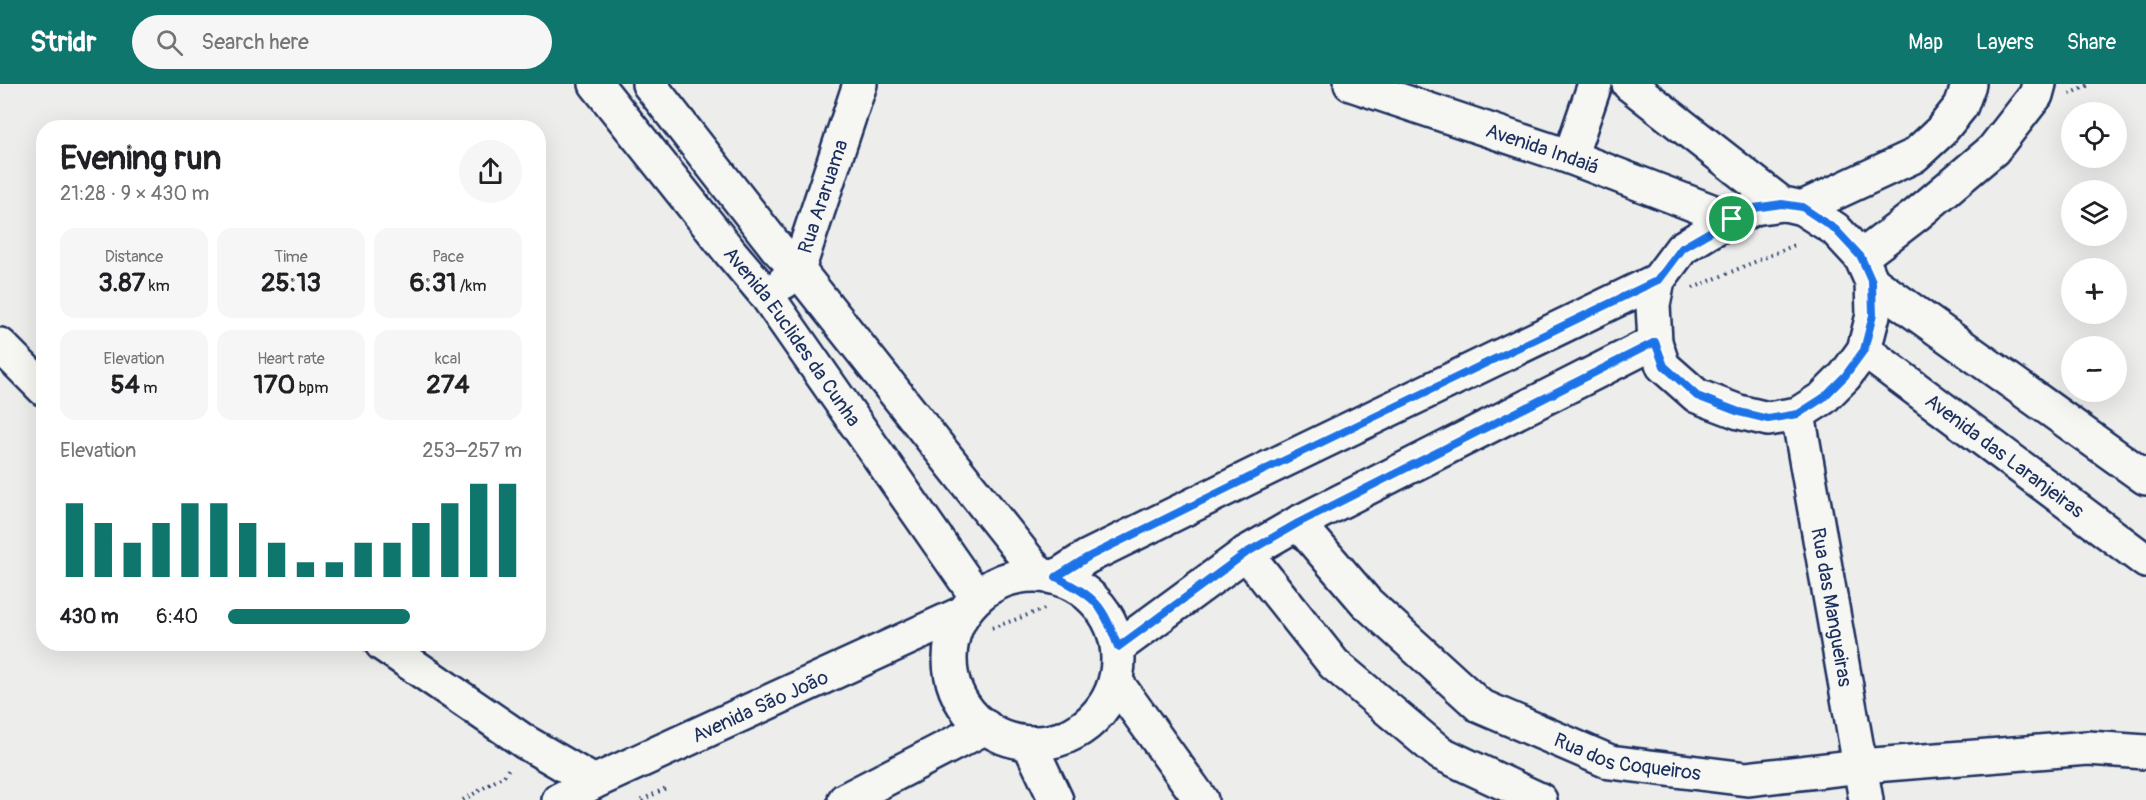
<!DOCTYPE html>
<meta charset="utf-8">
<style>
:root{--surface:#fff;--page:#f6f6f6;--text:#202124;--muted:#757577;--accent:#0f766e}
body{margin:0;font-family:Pangolin,sans-serif;background:var(--page);color:var(--text);height:100vh;display:flex;flex-direction:column;font-size:22px;white-space:nowrap}
*{box-sizing:border-box;margin:0}
p{font-size:20px;color:var(--muted)}
.icon{flex:none;width:33px;height:33px;fill:none;stroke:currentColor;stroke-width:2;stroke-linecap:round;stroke-linejoin:round}
.map{position:relative;flex:1;overflow:hidden}
.side{position:absolute;left:36px;top:36px;width:510px;height:531px;display:flex;flex-direction:column;background:var(--surface);border-radius:24px;box-shadow:0 6px 24px #0002}
.side>*{flex:none}
.buttons{position:absolute;left:2061px;top:18px;display:grid;gap:12px}
.buttons a{display:grid;place-items:center;width:66px;height:66px;border-radius:50%;background:var(--surface);box-shadow:0 6px 24px #0002;font-size:30px}
.pin{position:absolute;display:grid;place-items:center;width:51px;height:51px;color:#fff;margin:-26px;border:3px solid #fff;border-radius:50%;box-shadow:0 2px 6px #0007}
.round{display:grid;place-items:center;flex:none;width:63px;height:63px;border-radius:32px;background:var(--page)}
.head{display:flex;align-items:center;justify-content:space-between;height:102px;padding:0 24px}
h1{font-size:33px;font-weight:700;line-height:45px}
.metrics{display:grid;grid-template-columns:repeat(3,1fr);gap:9px;height:102px;padding:6px 24px}
.metrics div{display:grid;align-content:center;border-radius:15px;background:var(--page);text-align:center}
.metrics b{font-size:26px;font-weight:700}
.metrics small{font-size:16px;font-weight:400}
.metrics p{font-size:16px}
.chart{height:168px;padding:12px 24px}
.chart p{display:flex;justify-content:space-between}
.chart svg{width:100%;height:108px;margin-top:6px;stroke:var(--accent);stroke-width:6}
ul{padding:0 24px;list-style:none;font-size:20px}
li{display:grid;grid-template-columns:96px 72px 1fr;align-items:center;height:45px}
li i{height:15px;border-radius:8px;background:var(--accent)}
header{display:flex;align-items:center;gap:36px;box-sizing:border-box;height:84px;padding:0 30px;background:var(--accent);color:#fff}
header strong{font-size:28px}
nav{display:flex;gap:33px;margin-inline-start:auto;font-size:21px}
.search{width:420px;height:54px;background:var(--page);display:flex;align-items:center;gap:15px;box-sizing:border-box;padding:0 21px;border-radius:33px;color:var(--muted);font-size:22px}
.map>svg:first-child{display:block}
.lines{fill:none;stroke-linecap:round;stroke-linejoin:round}
.minor-casing{stroke:#1b2f5e;stroke-width:38}
.path{stroke:#1b2f5e;stroke-width:4;stroke-dasharray:1.5 4.5;stroke-linecap:butt}
.minor{stroke:#f6f6f2;stroke-width:33}
.route-casing{stroke:#fff;stroke-width:12}
.route{stroke:#1a73e8;stroke-width:8}
.labels{text-anchor:middle;dominant-baseline:central;stroke-width:6;stroke-linejoin:round;paint-order:stroke}
.street-label{font-size:20px;fill:#1b2f5e;stroke:#f6f6f2}
</style>
<header>
<strong>Stridr</strong>
<div class="search"><svg class="icon" aria-label="search" viewBox="0 0 24 24"><circle cx="10" cy="10" r="6"/><path d="M15 15l6 6"/></svg>Search here</div>
<nav><a>Map</a><a>Layers</a><a>Share</a></nav>
</header>
<div class="map">
<svg width="2146" height="716" viewBox="0 0 2146 716">
<rect width="100%" height="100%" fill="#edeeec"/>
<filter id="ink" filterUnits="userSpaceOnUse"><feTurbulence type="fractalNoise" baseFrequency=".0167" numOctaves="2"/><feDisplacementMap in="SourceGraphic" scale="12" xChannelSelector="R" yChannelSelector="G"/><feConvolveMatrix kernelMatrix="1 2 1 2 8 2 1 2 1" color-interpolation-filters="sRGB"/></filter>
<g filter="url(#ink)">
<g class="lines">
<defs>
<g id="minor">
<path id="s1" d="M596,0L730,168L767,212L977,513"/>
<path d="M649,0L777,164L798,186L1039,490"/>
<path id="s2" d="M1351,0L1570,73L1732,135"/>
<path d="M1629,0L1782,120"/>
<path d="M1570,73L1595,0"/>
<path d="M1802,124L1914,72L1940,48L1961,22L1969,0"/>
<path d="M1861,173L1916,131L1993,66L2036,11L2039,0"/>
<path id="s3" d="M784,198L798,186L860,0"/>
<path d="M1872,198L2146,394"/>
<path d="M0,261L44,305"/>
<path id="s4" d="M1864,266L2146,477"/>
<path id="s5" d="M1798,330L1866,716"/>
<path id="s6" d="M1298,439L1366,518L1480,622L1610,678L1747,695L1861,682L2088,664L2146,668"/>
<path d="M1246,469L1334,580L1440,669L1540,716"/>
<circle cx="1034" cy="575" r="84"/>
<path d="M1056,493L1087,473L1256,390L1658,196L1682,164L1710,147L1754,124L1782,120L1789,121L1802,124L1835,145L1861,173L1872,198L1873,231L1864,266L1845,292L1823,314L1798,330L1768,335L1739,328L1697,312L1663,282L1655,258L1653,221L1658,196"/>
<path d="M382,560L525,658L594,698"/>
<path d="M1118,563L1246,469L1298,439L1655,258"/>
<path d="M1116,598L1201,716"/>
<path d="M1029,659L1056,716"/>
<path id="s7" d="M559,716L594,698L963,529"/>
<path d="M845,716L986,643"/>
</g>
</defs>
<!-- minor casing -->
<use href="#minor" class="minor-casing"/>
<!-- path -->
<path class="path" d="M2070,10L2091,0
M1693,204L1797,160
M992,544L1047,524
M463,716L504,692L509,684
M642,716L668,703"/>
<!-- minor -->
<use href="#minor" class="minor"/>
</g>
</g>
<g class="lines" filter="url(#ink)">
<defs>
<path id="route" d="M1782,120L1802,123L1835,145L1861,173L1872,198L1873,231L1864,266L1845,292L1823,314L1798,330L1768,335L1739,328L1697,312L1664,282L1655,258L1298,439L1246,469L1118,563C1103,521 1096,513 1056,493L1088,473L1256,390L1658,196L1682,164L1732,135L1754,124Z"/>
</defs>
<!-- route casing -->
<use href="#route" class="route-casing"/>
<!-- route -->
<use href="#route" class="route"/>
</g>
<g class="labels">
<!-- street labels -->
<g class="street-label">
<text stroke="none"><textPath href="#s2" startOffset="202">Avenida Indaiá</textPath></text>
<text stroke="none"><textPath href="#s3" startOffset="96">Rua Araruama</textPath></text>
<text stroke="none"><textPath href="#s1" startOffset="320">Avenida Euclides da Cunha</textPath></text>
<text stroke="none"><textPath href="#s4" startOffset="176">Avenida das Laranjeiras</textPath></text>
<text stroke="none"><textPath href="#s5" startOffset="196">Rua das Mangueiras</textPath></text>
<text stroke="none"><textPath href="#s7" startOffset="222">Avenida São João</textPath></text>
<text stroke="none"><textPath href="#s6" startOffset="416">Rua dos Coqueiros</textPath></text>
</g>
</g>
</svg>
<div class="buttons">
<a><svg class="icon" aria-label="locate" viewBox="0 0 24 24"><circle cx="12" cy="12" r="6"/><path d="M12 2v4M12 18v4M2 12h4M18 12h4"/></svg></a>
<a><svg class="icon" aria-label="layers" viewBox="0 0 24 24"><path d="M12 4l9 5-9 5-9-5zM3 14l9 5 9-5"/></svg></a>
<a>+</a>
<a>−</a>
</div>
<div class="pin" style="left:1732px;top:135px;background:#1e9e55"><svg class="icon" aria-label="arrive" viewBox="0 0 24 24"><path d="M6 21V4h12l-3 4 3 4H6"/></svg></div>
<section class="side">
<div class="head"><div><h1>Evening run</h1><p>21:28 · 9 × 430 m</p></div><a class="round"><svg class="icon" aria-label="share" viewBox="0 0 24 24"><path d="M12 15V3M7 8l5-5 5 5M5 13v7h14v-7"/></svg></a></div>
<div class="metrics">
<div><p>Distance</p><b>3.87<small> km</small></b></div>
<div><p>Time</p><b>25:13</b></div>
<div><p>Pace</p><b>6:31<small> /km</small></b></div>
</div>
<div class="metrics">
<div><p>Elevation</p><b>54<small> m</small></b></div>
<div><p>Heart rate</p><b>170<small> bpm</small></b></div>
<div><p>kcal</p><b>274</b></div>
</div>
<div class="chart"><p><span>Elevation</span>253–257 m</p>
<svg viewBox="0 0 160 44" preserveAspectRatio="none"><path d="M5 44V14M15 44V22M25 44V30M35 44V22M45 44V14M55 44V14M65 44V22M75 44V30M85 44V38M95 44V38M105 44V30M115 44V30M125 44V22M135 44V14M145 44V6M155 44V6"/></svg>
</div>
<ul>
<li><b>430 m</b>6:40<i style="width:62%"></i></li>
</ul>
</section>
</div>
